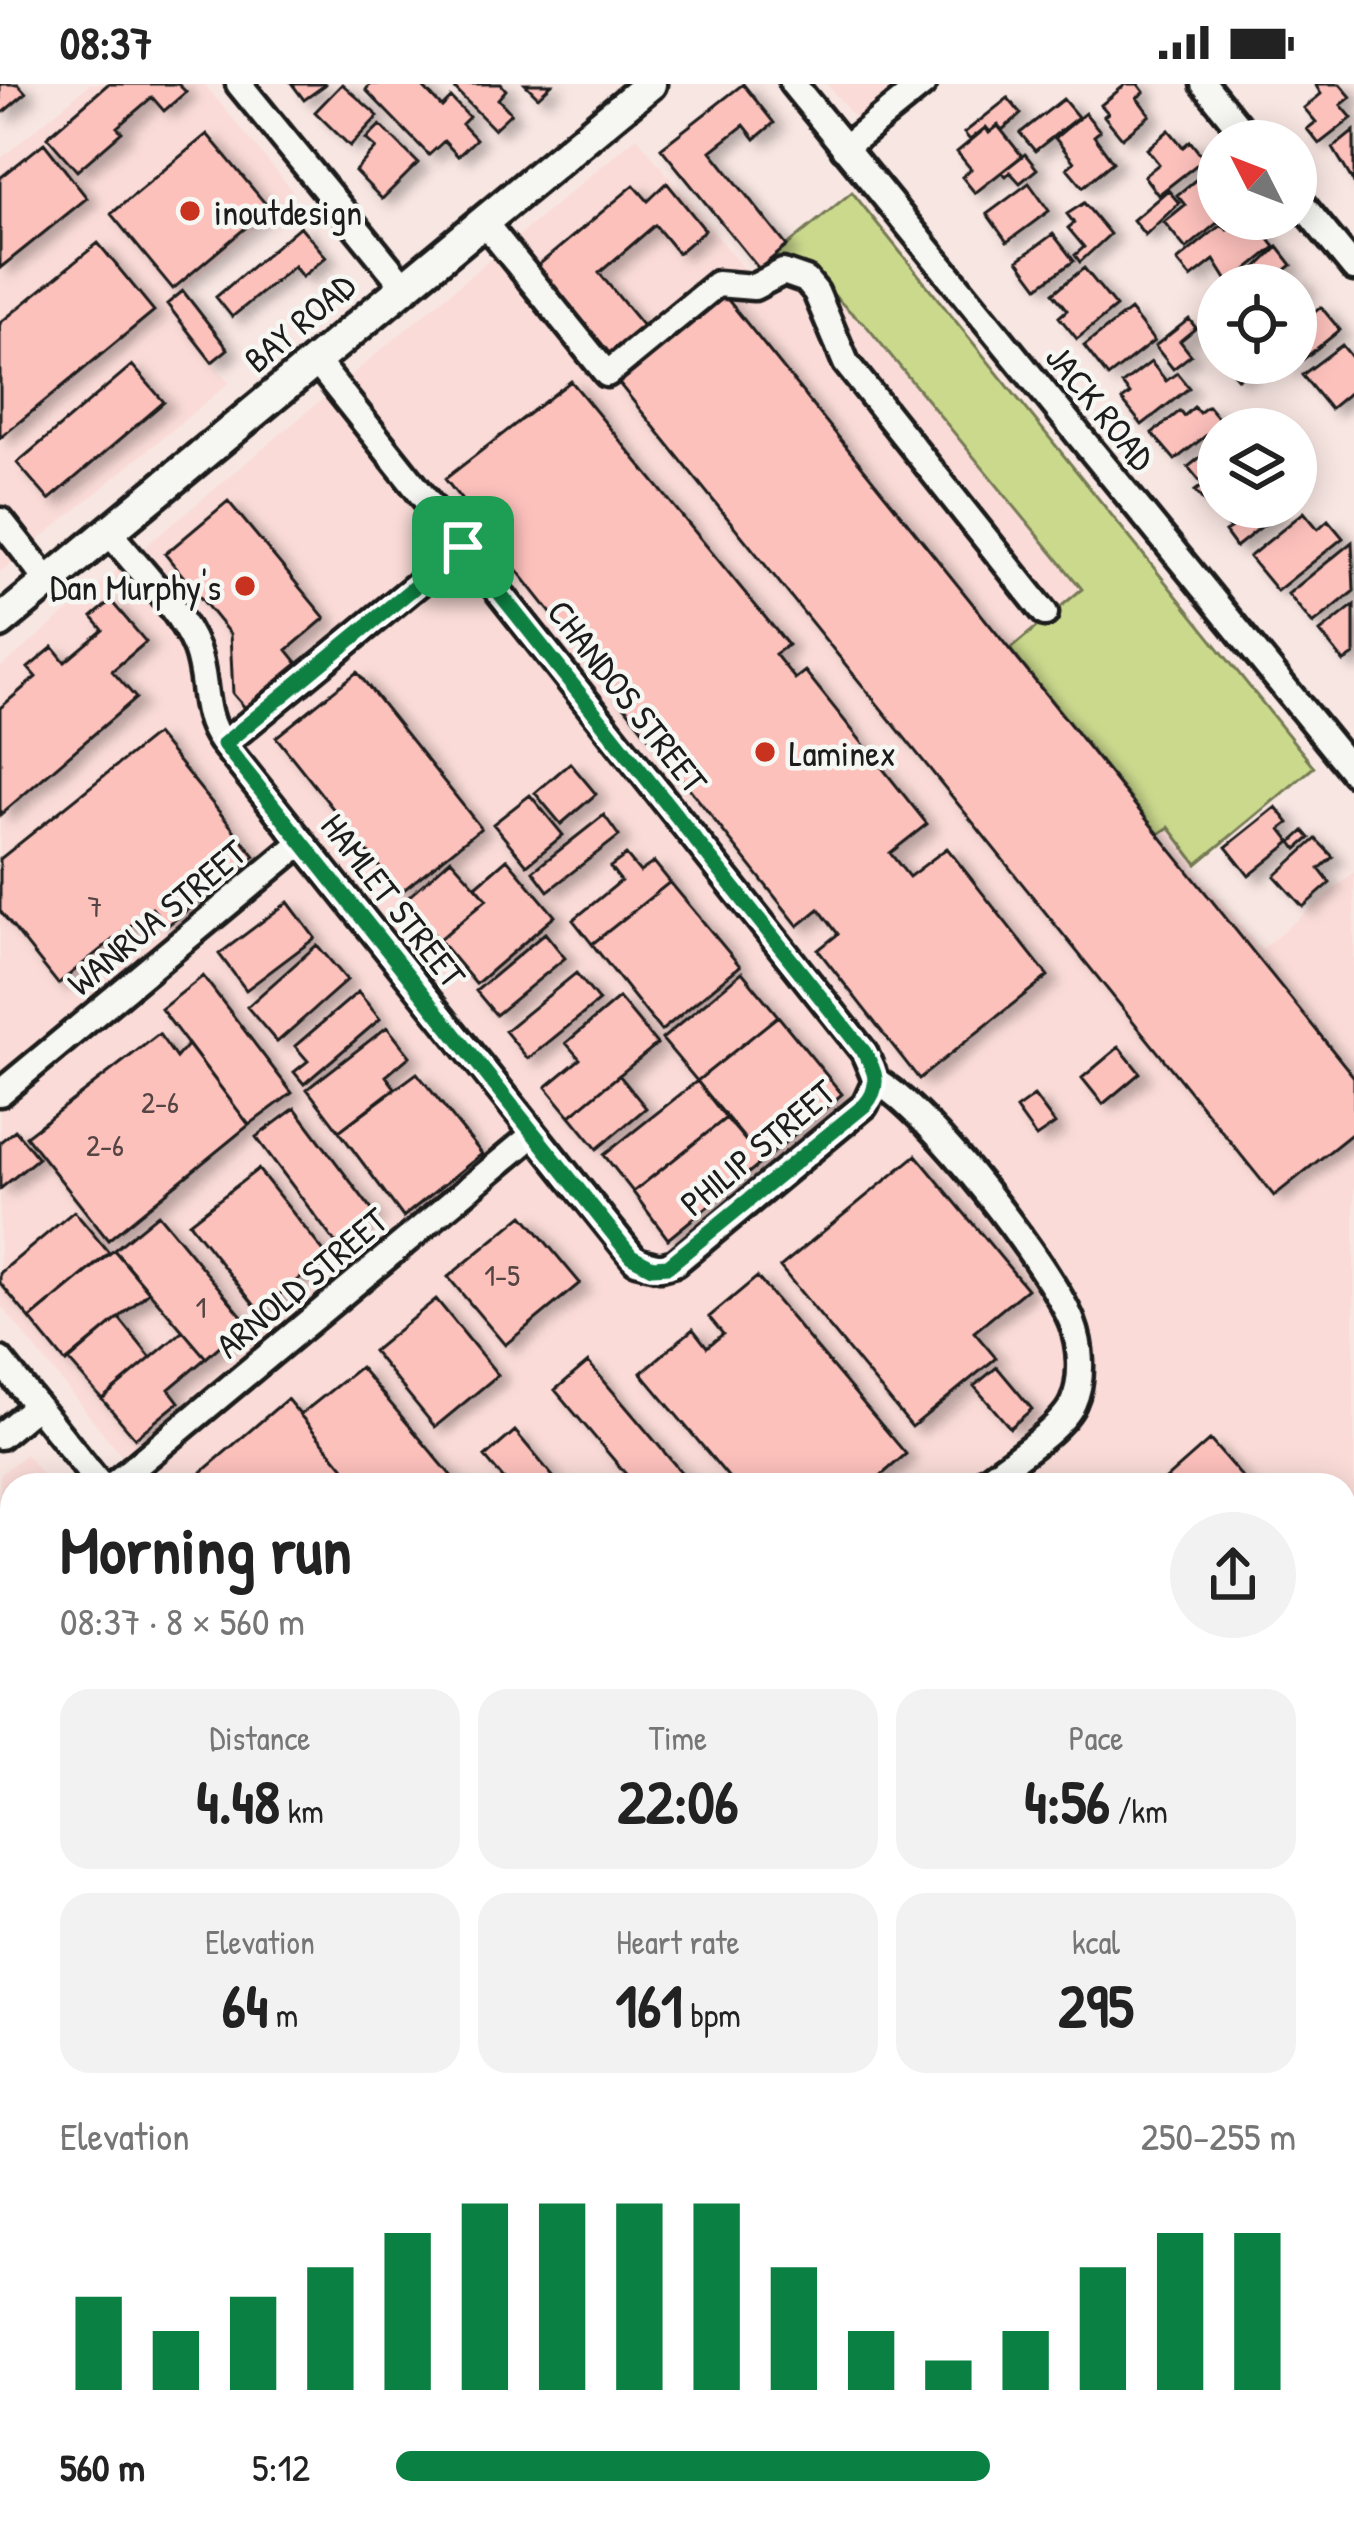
<!DOCTYPE html>
<meta charset="utf-8">
<style>
:root{--surface:#fff;--page:#f2f2f2;--text:#222;--muted:#767676;--accent:#0b8043}
body{margin:0;font-family:"Patrick Hand",sans-serif;background:var(--page);color:var(--text);height:100vh;display:flex;flex-direction:column;font-size:45px;white-space:nowrap}
*{box-sizing:border-box;margin:0}
p{font-size:39px;color:var(--muted)}
.icon{flex:none;width:66px;height:66px;fill:none;stroke:currentColor;stroke-width:2;stroke-linecap:round;stroke-linejoin:round}
.map{position:relative;flex:1;overflow:hidden}
.drawer{position:absolute;left:0px;top:1389px;width:1356px;height:1065px;display:flex;flex-direction:column;background:var(--surface);border-radius:36px 36px 0 0;box-shadow:0 6px 30px #0003}
.drawer>*{flex:none}
.needle{width:78px;rotate:312deg}
.controls{position:absolute;left:1197px;top:36px;display:grid;gap:24px}
.controls a{display:grid;place-items:center;width:120px;height:120px;border-radius:50%;background:var(--surface);box-shadow:0 6px 30px #0003;font-size:60px}
.pin{position:absolute;display:grid;place-items:center;width:102px;height:102px;color:#fff;margin:-51px;border-radius:24px;box-shadow:0 6px 18px #0006}
.round{display:grid;place-items:center;flex:none;width:126px;height:126px;border-radius:63px;background:var(--page)}
.headline{display:flex;align-items:center;justify-content:space-between;height:204px;padding:0 60px}
h1{font-size:66px;font-weight:700;line-height:90px}
.stats{display:grid;grid-template-columns:repeat(3,1fr);gap:18px;height:204px;padding:12px 60px}
.stats div{display:grid;align-content:center;border-radius:30px;background:var(--page);text-align:center}
.stats b{font-size:60px;font-weight:700}
.stats small{font-size:33px;font-weight:400}
.stats p{font-size:33px}
.chart{height:336px;padding:24px 60px}
.chart p{display:flex;justify-content:space-between}
.chart svg{width:100%;height:216px;margin-top:12px;stroke:var(--accent);stroke-width:6}
ul{padding:0 60px;list-style:none;font-size:39px}
li{display:grid;grid-template-columns:192px 144px 1fr;align-items:center;height:90px}
li i{height:30px;border-radius:15px;background:var(--accent)}
.status{display:flex;justify-content:space-between;align-items:center;height:84px;padding:0 60px;background:var(--surface);direction:ltr}
.status svg{height:33px;fill:currentColor}
.map>svg:first-child{display:block}
.built{fill:#fadbd7}
.green{fill:#cbd98d;stroke:#747a54;stroke-width:3}
.building{fill:#fdc1bc;stroke:#1c1c1c;stroke-width:3;filter:url(#shadow)}
.lines{fill:none;stroke-linecap:round;stroke-linejoin:round}
.minor-casing{stroke:#1c1c1c;stroke-width:33}
.major-casing{stroke:#1c1c1c;stroke-width:39}
.path{stroke:#1c1c1c;stroke-width:4.5;stroke-dasharray:3 9;stroke-linecap:butt}
.minor{stroke:#f6f6f2;stroke-width:24}
.major{stroke:#f6f6f2;stroke-width:30}
.route-casing{stroke:#fff;stroke-width:24}
.route{stroke:#0b8043;stroke-width:15}
.poi-dot{fill:#c8321e;stroke:#f6f6f2;stroke-width:4.5}
.labels{text-anchor:middle;dominant-baseline:central;stroke-width:9;stroke-linejoin:round;paint-order:stroke}
.number-label{font-size:30px;fill:#544544}
.poi-label{font-size:36px;fill:#1c1c1c;stroke:#f6f6f2;text-anchor:start}
.street-label{font-size:36px;fill:#1c1c1c;stroke:#f6f6f2}
</style>
<div class="status"><b>08:37</b><svg viewBox="0 0 49 12"><path d="M0 12V9h3v3zM5 12V6h3v6zM10 12V3h3v9zM15 12V0h3v12zM26 1h20v11H26zM47 4h2v5h-2z"/></svg></div>
<div class="map">
<svg width="1354" height="2453" viewBox="0 0 1354 2453">
<defs>
<filter id="shadow"><feDropShadow dx="10" dy="6" stdDeviation="6" flood-color="#0004"/></filter>
</defs>
<rect width="100%" height="100%" fill="#f8e6e2"/>
<filter id="ink" filterUnits="userSpaceOnUse"><feTurbulence type="fractalNoise" baseFrequency=".00833" numOctaves="2"/><feDisplacementMap in="SourceGraphic" scale="24" xChannelSelector="R" yChannelSelector="G"/><feConvolveMatrix kernelMatrix="1 2 1 2 8 2 1 2 1" color-interpolation-filters="sRGB"/></filter>
<g filter="url(#ink)">
<!-- built -->
<path class="built" d="M90,0H204L294,109L167,219L229,299L0,488V75Z
M827,0H917L863,44Z
M637,53L749,192L852,108L1314,683L1192,784L1261,866L1354,788V1509L1344,1517V1401H145L0,1220V584Z
M26,1370L50,1401H12V1941L0,1951V1391Z
M1344,1933L1354,1945V2453H982L973,2442H1344Z"/>
<!-- green -->
<path class="green" d="M852,108L1314,683L1197,780L1169,743L1159,750L1010,565L1082,505L865,240C836,220 822,188 787,175L762,182Z
M12,2036V2442H682L691,2453H0V2046Z
M804,2442H879L888,2453H790Z"/>
<!-- building -->
<path class="building" d="M0,0H18L26,9L0,31Z
M108,0H178L186,8L164,27L152,13L117,43L122,48L77,87L47,53Z
M292,0H325V1L304,16Z
M342,0L378,32L350,62L315,28Z
M370,0H420L442,23L451,14L469,33L462,40L476,55L458,72L444,57L429,71L366,6Z
M460,0H501L506,6L498,15L511,29L494,45L455,5Z
M525,0H552L538,13Z
M743,0L774,39L755,55L744,41L711,67L787,162L759,185L661,64Z
M1126,0H1138L1144,8L1137,14L1150,31L1122,54L1104,32L1108,29L1101,21Z
M1340,0L1351,13L1341,21L1352,34L1319,60L1307,45L1316,38L1304,24L1321,10L1315,0Z
M1008,14L1021,30L1002,46L998,41L990,48L986,43L970,56L964,49Z
M1063,15L1078,33L1035,67L1020,49Z
M1085,29L1100,47L1094,52L1113,78L1083,103L1067,84L1074,78L1055,54Z
M380,41L418,79L382,115L355,87L376,64L366,55Z
M998,42L1022,72L975,109L962,93L971,85L957,68L986,44L989,49Z
M1169,46L1183,63L1190,57L1204,75L1158,111L1144,92L1159,80L1147,65Z
M1354,47V99L1333,64Z
M207,50L269,124L173,205L111,130Z
M44,59L87,114L0,184V94Z
M1025,70L1037,85L1020,99L1010,88L1006,92L1002,88Z
M1199,93L1211,109L1218,105V135H1222L1186,165L1164,138L1185,121L1177,111Z
M667,99L705,146L678,169L655,141L599,189L643,242L608,271L535,184L634,101L648,117Z
M1029,99L1049,127L1007,158L987,130Z
M1168,106L1179,119L1145,151L1133,136Z
M1084,119L1110,150L1080,178L1075,171L1084,163L1068,144L1074,139L1067,130Z
M1240,135H1253L1275,163L1229,200L1214,176L1191,194L1177,177L1222,140L1227,146Z
M300,142L326,173L302,193L294,182L232,233L216,213Z
M1053,150L1074,177L1038,203L1018,176Z
M98,159L154,227L0,354V239Z
M1278,163L1292,181L1274,195L1278,201H1239Z
M1084,184L1116,223L1077,255L1059,233L1067,226L1053,209Z
M1293,192L1305,207L1296,214V201H1281Z
M183,207L228,265L212,278L167,220Z
M724,211L1354,993V1048L1274,1112L617,297Z
M1321,223L1340,246L1290,286L1284,279H1296V228L1299,226L1306,235Z
M1130,226L1154,257L1108,293L1084,262Z
M1189,235L1196,244L1180,257L1191,271L1173,285L1155,262Z
M1342,261L1354,276V305L1330,325L1302,291Z
M1151,278L1166,297L1177,289L1189,304L1142,341L1122,316L1130,310L1122,300Z
M1225,279H1258L1238,295Z
M132,281L164,318L49,416L17,379Z
M571,297L788,561L775,570L795,595L805,587L927,740L890,769L909,793L947,764L1048,892L919,995L818,866L838,850L819,825L798,842L445,395Z
M1208,322L1222,339L1175,376L1152,349L1180,327L1184,332L1194,323L1199,329Z
M1209,366L1218,377V415L1209,423L1195,407L1203,401L1188,383Z
M228,417L325,534L287,566L300,582L247,626L233,610L230,550L165,470Z
M1221,423H1276L1280,428L1236,463L1225,448L1230,445L1216,427Z
M1304,428L1318,445L1328,436L1343,454L1277,507L1249,473Z
M1352,458L1354,507L1313,540L1288,510Z
M111,517L146,558L112,587L136,614L0,731V624L36,593L28,584L53,563L65,578L103,546L92,533Z
M1354,521V571L1344,578L1320,548Z
M357,588L481,744L400,809L276,653Z
M156,650L255,772L167,842L152,824L58,900L0,827V775Z
M570,679L596,710L561,740L535,709Z
M530,711L563,751L527,781L493,740Z
M1276,723L1289,739L1281,745L1291,758L1249,792L1226,763Z
M604,731L619,752L548,807L533,787Z
M1304,747L1310,754L1297,765L1292,758Z
M1316,755L1333,773L1319,785L1330,799L1303,823L1275,792Z
M626,771L640,788L654,778L670,798L592,860L573,836L621,797L610,783Z
M451,775L487,815L439,856L404,817Z
M507,775L555,832L476,900L439,856L487,815L476,802Z
M670,798L740,882L661,947L592,860Z
M288,818L315,854L246,906L219,870Z
M545,849L565,874L496,931L476,907Z
M317,861L347,896L277,958L247,923Z
M742,888L778,932L697,997L662,955Z
M576,889L599,917L528,975L505,947Z
M203,892L292,1009L249,1041L161,925Z
M358,908L380,935L304,1000L294,988L308,977L295,962Z
M619,914L657,960L570,1032L546,1003L580,975L566,959Z
M778,932L842,1010L763,1077L697,997Z
M387,943L410,972L386,992L395,1004L339,1047L307,1005Z
M159,950L176,974L188,960L249,1041L108,1156L26,1052Z
M1119,963L1140,989L1103,1020L1082,994Z
M417,989L482,1070L403,1133L339,1047Z
M619,991L646,1024L597,1065L570,1032Z
M697,997L726,1034L633,1108L604,1071Z
M1034,1012L1055,1040L1036,1053L1016,1025Z
M295,1024L375,1130L336,1160L256,1053Z
M726,1034L763,1077L668,1155L633,1108Z
M15,1046L38,1074L0,1105V1058Z
M916,1071L1027,1205L974,1248L996,1274L912,1343L780,1183Z
M258,1085L327,1172L259,1227L189,1139Z
M74,1127L109,1169L30,1235L0,1199V1189Z
M158,1130L247,1238L206,1274L114,1166Z
M523,1131L580,1199L505,1261L448,1193Z
M114,1166L149,1208L66,1279L30,1235Z
M757,1193L906,1370L870,1401H735L641,1289L693,1245L707,1263L723,1250L709,1233Z
M436,1215L498,1291L435,1343L373,1267Z
M119,1234L151,1274L102,1315L68,1276Z
M183,1247L206,1274L169,1305L179,1318L135,1354L102,1315Z
M588,1278L692,1401H635L555,1306Z
M360,1283L459,1401H358L300,1331Z
M997,1283L1032,1325L1010,1344L974,1302Z
M287,1315L358,1401H193L190,1398Z
M515,1347L560,1401H504L507,1399L485,1373Z
M1210,1356L1249,1401H1159Z
M0,1430L12,1445V1588L0,1573Z
M1354,1520V1572L1344,1580V1528Z
M0,1573L12,1588V1639L0,1623Z
M0,1665L12,1680L0,1693Z
M12,1684V1765L0,1774V1693Z
M1344,1766L1354,1776V1835L1344,1822Z
M0,1873L12,1887V1920L0,1931Z
M1344,1964L1354,1976V1999L1344,2007Z
M1354,2043V2073L1344,2060V2051Z
M1344,2132L1354,2144V2201L1348,2206L1344,2202Z
M1344,2215L1354,2227V2302L1344,2290Z
M1014,2442H1073L1060,2453H1023Z
M1176,2442H1295L1282,2453H1163Z"/>
<g class="lines">
<defs>
<path id="minor" d="M239,0L404,202
M793,0L1354,689
M1204,0L1250,57
M844,64L923,0
M1296,113L1354,184
M483,137L607,290L717,200L754,203L783,188L806,196L816,208L846,279L1045,529
M315,276L864,968L876,997
M1,437L49,498
M109,448C136,482 181,526 196,565C208,596 200,628 221,657L636,1177L660,1183L675,1179L865,1021L876,997
M224,660L463,463
M876,997C928,1025 1049,1181 1072,1238C1081,1261 1084,1295 1073,1319C1061,1346 1008,1378 984,1398
M0,1009L302,758
M0,1276L100,1401
M0,1352L36,1322
M113,1401L534,1050
M1344,1624L1354,1616
M1344,1703L1354,1715
M1344,1899L1354,1911
M0,2004L12,1994
M1344,2027L1354,2019
M1344,2103L1354,2115
M927,2442L936,2453
M360,2453L373,2442"/>
<path id="major" d="M0,538L650,0"/>
</defs>
<!-- minor casing -->
<use href="#minor" class="minor-casing"/>
<!-- major casing -->
<use href="#major" class="major-casing"/>
<!-- path -->
<path class="path" d="M0,2293L12,2283
M660,2442L669,2453"/>
<!-- minor -->
<use href="#minor" class="minor"/>
<!-- major -->
<use href="#major" class="major"/>
</g>
</g>
<g class="lines" filter="url(#ink)">
<defs>
<path id="route" d="M463,463L864,968C876,987 881,1003 865,1021L668,1182L652,1183L631,1172L224,660Z"/>
</defs>
<!-- route casing -->
<use href="#route" class="route-casing"/>
<!-- route -->
<use href="#route" class="route"/>
</g>
<!-- markers -->
<g class="poi-dot">
<circle cx="190" cy="127" r="12"/>
<circle cx="245" cy="502" r="12"/>
<circle cx="765" cy="668" r="12"/>
</g>
<g class="labels">
<!-- number labels -->
<g class="number-label">
<text x="95" y="822">7</text>
<text x="160" y="1018">2-6</text>
<text x="105" y="1061">2-6</text>
<text x="502" y="1191">1-5</text>
<text x="201" y="1223">1</text>
</g>
<!-- poi labels -->
<g class="poi-label">
<text x="214" y="127">inoutdesign</text>
<text x="221" y="502" text-anchor="end">Dan Murphy's</text>
<text x="789" y="668">Laminex</text>
</g>
<!-- street labels -->
<g class="street-label">
<text transform="translate(299 238) rotate(-40)">BAY ROAD</text>
<text transform="translate(1101 323) rotate(51)">JACK ROAD</text>
<text transform="translate(628 612) rotate(52)">CHANDOS STREET</text>
<text transform="translate(394 816) rotate(52)">HAMLET STREET</text>
<text transform="translate(156 833) rotate(-40)">WANRUA STREET</text>
<text transform="translate(757 1063) rotate(-40)">PHILIP STREET</text>
<text transform="translate(301 1198) rotate(-40)">ARNOLD STREET</text>
</g>
</g>
</svg>
<div class="controls">
<a><svg class="needle" viewBox="-14 -14 28 28"><path d="M0-13l5 13h-10z" fill="#e53935"/><path d="M0 13l5-13h-10z" fill="#767676"/></svg></a>
<a><svg class="icon" aria-label="locate" viewBox="0 0 24 24"><circle cx="12" cy="12" r="6"/><path d="M12 2v4M12 18v4M2 12h4M18 12h4"/></svg></a>
<a><svg class="icon" aria-label="layers" viewBox="0 0 24 24"><path d="M12 4l9 5-9 5-9-5zM3 14l9 5 9-5"/></svg></a>
</div>
<div class="pin" style="left:463px;top:463px;background:#1e9e55"><svg class="icon" aria-label="arrive" viewBox="0 0 24 24"><path d="M6 21V4h12l-3 4 3 4H6"/></svg></div>
<section class="drawer">
<div class="headline"><div><h1>Morning run</h1><p>08:37 · 8 × 560 m</p></div><a class="round"><svg class="icon" aria-label="share" viewBox="0 0 24 24"><path d="M12 15V3M7 8l5-5 5 5M5 13v7h14v-7"/></svg></a></div>
<div class="stats">
<div><p>Distance</p><b>4.48<small> km</small></b></div>
<div><p>Time</p><b>22:06</b></div>
<div><p>Pace</p><b>4:56<small> /km</small></b></div>
</div>
<div class="stats">
<div><p>Elevation</p><b>64<small> m</small></b></div>
<div><p>Heart rate</p><b>161<small> bpm</small></b></div>
<div><p>kcal</p><b>295</b></div>
</div>
<div class="chart"><p><span>Elevation</span>250–255 m</p>
<svg viewBox="0 0 160 44" preserveAspectRatio="none"><path d="M5 44V25M15 44V32M25 44V25M35 44V19M45 44V12M55 44V6M65 44V6M75 44V6M85 44V6M95 44V19M105 44V32M115 44V38M125 44V32M135 44V19M145 44V12M155 44V12"/></svg>
</div>
<ul>
<li><b>560 m</b>5:12<i style="width:66%"></i></li>
</ul>
</section>
</div>
